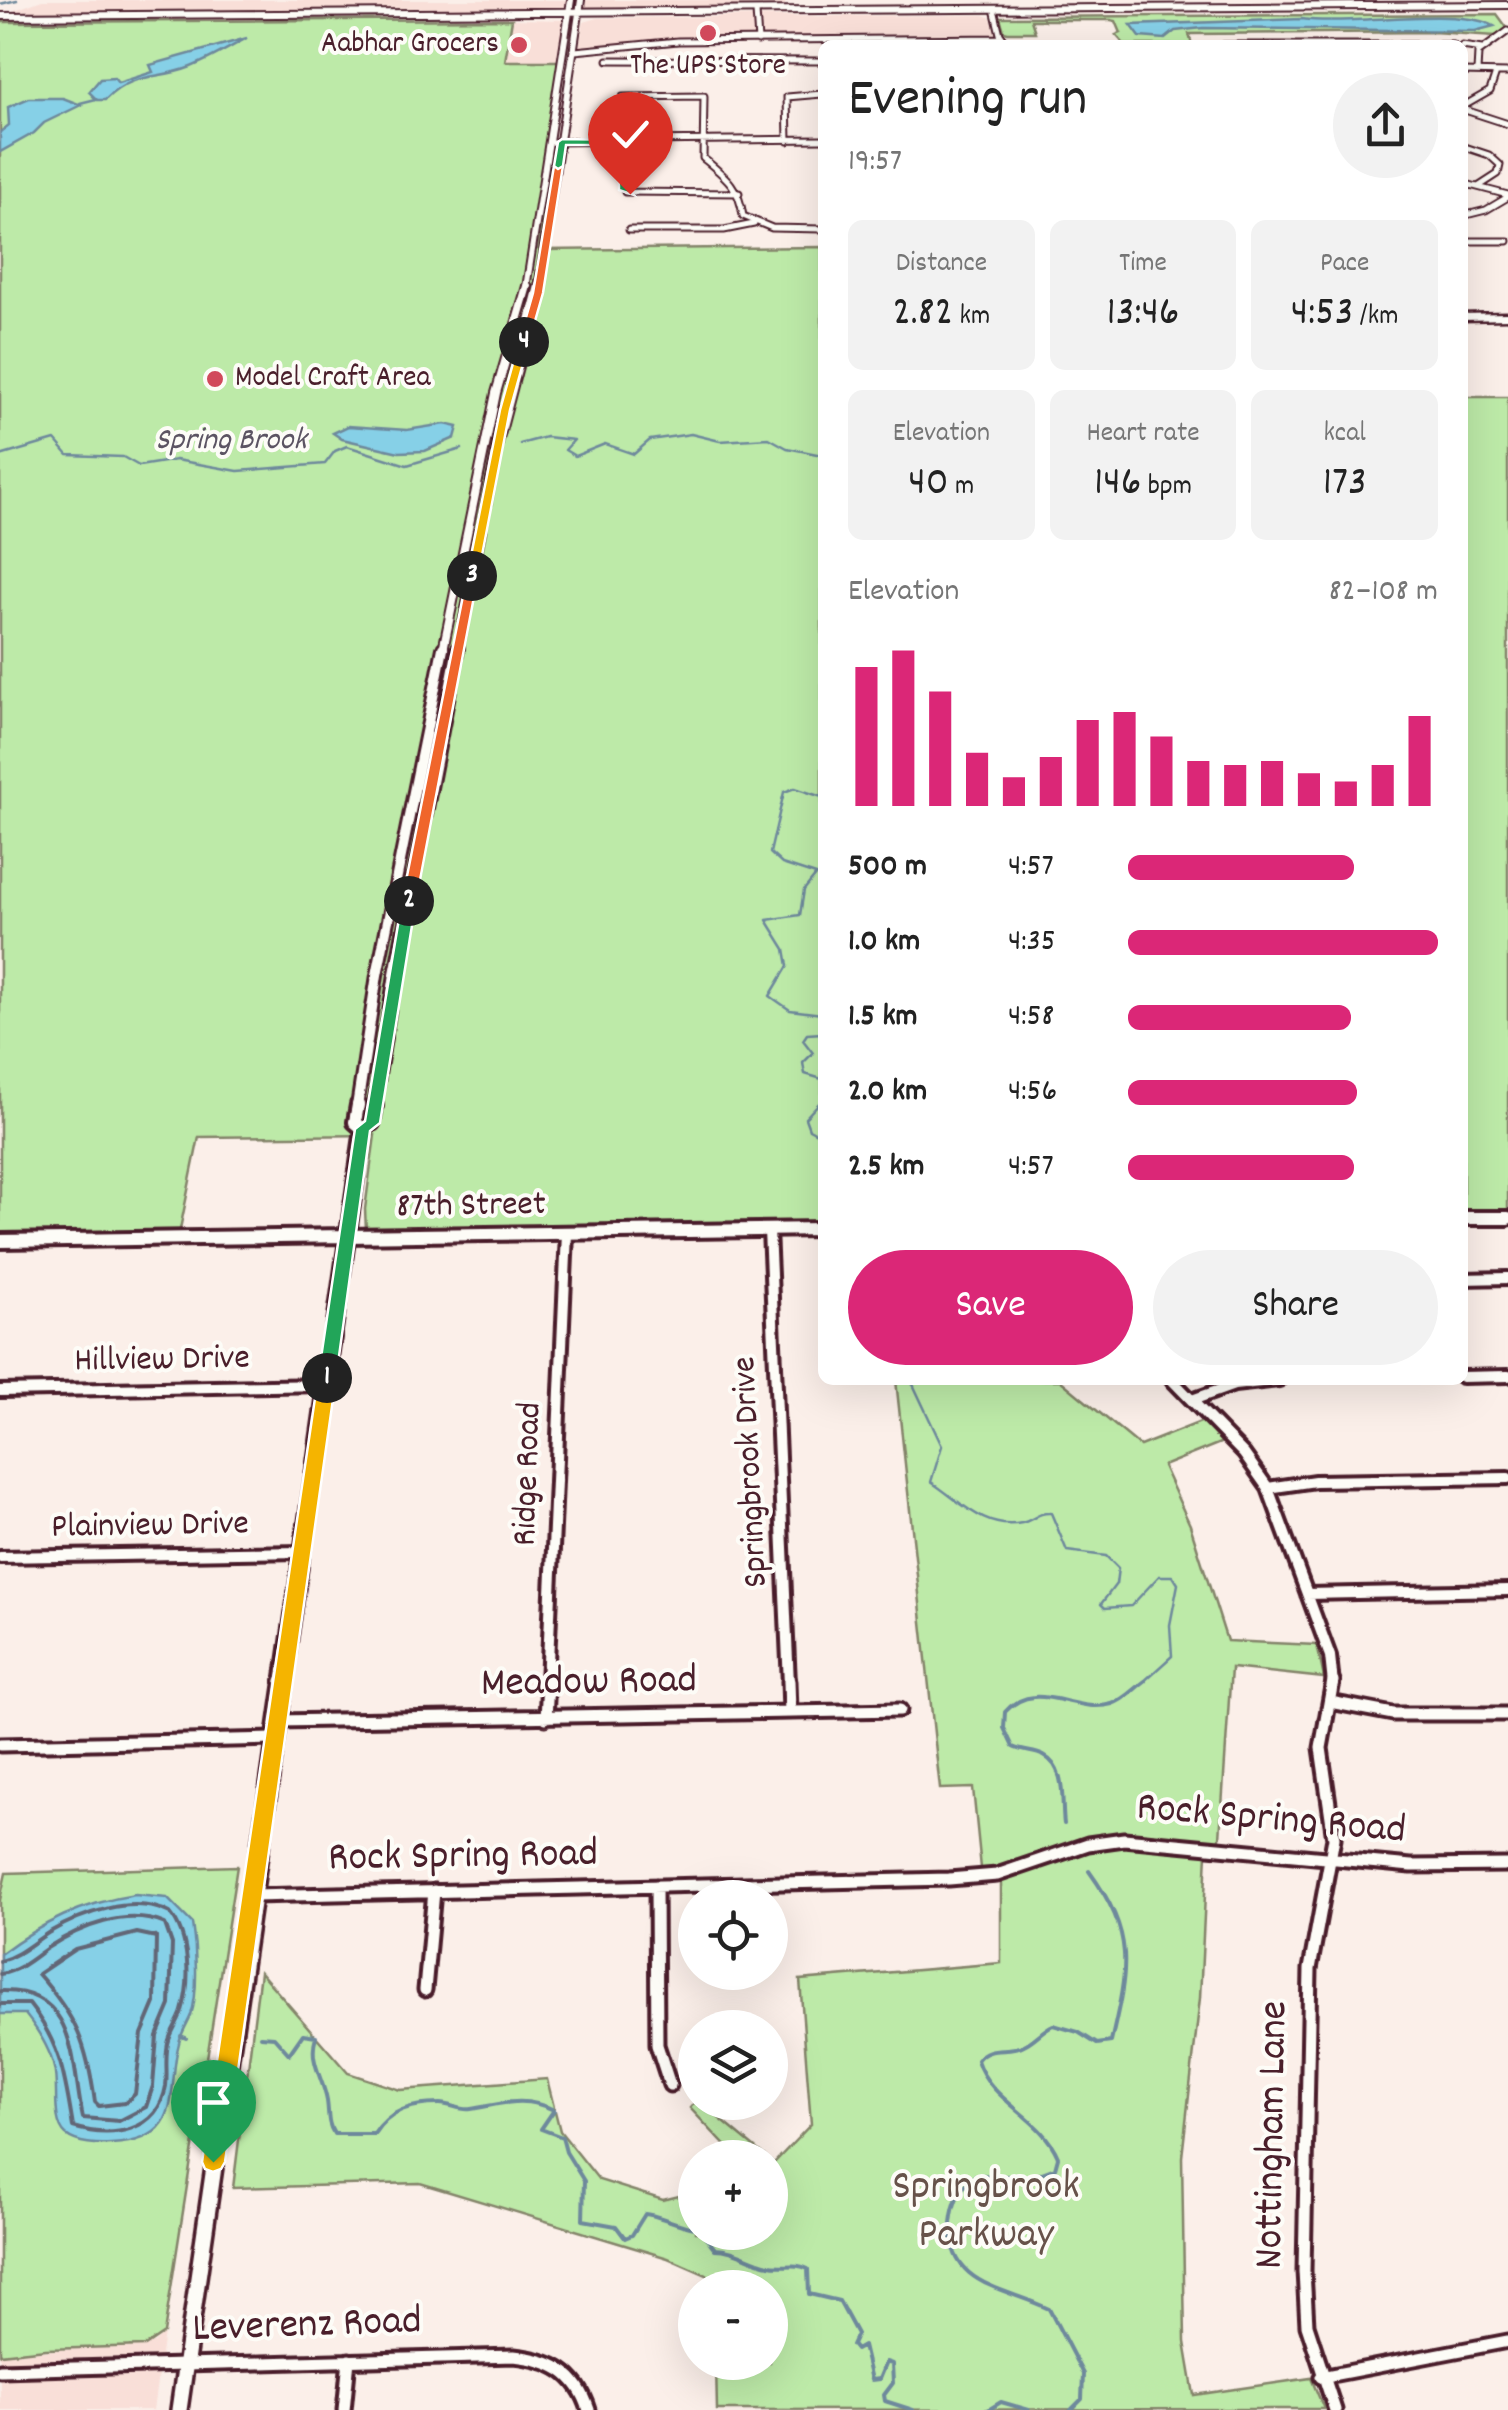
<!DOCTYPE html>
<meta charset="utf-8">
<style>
:root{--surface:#fff;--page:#f2f2f2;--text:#222;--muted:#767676;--accent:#db2777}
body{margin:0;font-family:Dekko,sans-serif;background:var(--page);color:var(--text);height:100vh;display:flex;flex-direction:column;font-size:38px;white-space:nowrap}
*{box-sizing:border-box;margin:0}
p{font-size:32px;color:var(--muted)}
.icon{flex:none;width:55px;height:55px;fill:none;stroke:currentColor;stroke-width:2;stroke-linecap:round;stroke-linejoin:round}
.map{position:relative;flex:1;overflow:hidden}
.drawer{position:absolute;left:818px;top:40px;width:650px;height:1345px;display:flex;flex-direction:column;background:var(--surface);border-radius:15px;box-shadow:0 10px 40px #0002}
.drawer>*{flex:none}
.tools{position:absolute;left:678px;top:1880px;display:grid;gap:20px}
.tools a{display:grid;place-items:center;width:110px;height:110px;border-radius:50%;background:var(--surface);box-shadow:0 10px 40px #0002;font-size:50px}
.pin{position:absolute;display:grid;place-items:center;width:85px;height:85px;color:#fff;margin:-102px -42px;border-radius:50% 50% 50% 0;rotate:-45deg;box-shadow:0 0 10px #0007}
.pin .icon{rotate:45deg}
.km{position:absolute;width:50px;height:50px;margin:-25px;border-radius:50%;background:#222;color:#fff;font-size:28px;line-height:50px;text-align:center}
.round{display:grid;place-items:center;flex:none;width:105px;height:105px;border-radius:52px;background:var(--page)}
.headline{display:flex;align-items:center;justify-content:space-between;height:170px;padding:0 30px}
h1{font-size:55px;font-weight:600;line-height:75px}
.metrics{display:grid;grid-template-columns:repeat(3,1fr);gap:15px;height:170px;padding:10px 30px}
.metrics div{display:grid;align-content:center;border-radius:15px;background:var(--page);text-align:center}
.metrics b{font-size:42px;font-weight:600}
.metrics small{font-size:28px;font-weight:400}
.metrics p{font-size:28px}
.chart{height:280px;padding:20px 30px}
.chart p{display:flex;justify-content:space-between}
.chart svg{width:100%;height:180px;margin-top:10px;stroke:var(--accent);stroke-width:6}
.action{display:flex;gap:20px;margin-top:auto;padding:20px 30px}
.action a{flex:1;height:115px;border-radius:60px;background:var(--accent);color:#fff;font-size:40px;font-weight:600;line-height:115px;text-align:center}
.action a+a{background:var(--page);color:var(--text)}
ul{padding:0 30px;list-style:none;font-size:32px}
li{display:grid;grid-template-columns:160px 120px 1fr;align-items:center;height:75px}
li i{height:25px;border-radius:12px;background:var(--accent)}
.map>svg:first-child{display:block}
.built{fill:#f9dfd8}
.green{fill:#bdeaa8;stroke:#84846a;stroke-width:2.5}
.water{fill:#86d0e7;stroke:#6e899c;stroke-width:2.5}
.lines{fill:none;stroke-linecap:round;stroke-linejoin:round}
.shore{stroke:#626676;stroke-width:4}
.stream-far1{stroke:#6e899c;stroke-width:2.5}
.stream{stroke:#6e899c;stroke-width:4}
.street-far3-casing{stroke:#4a1f2b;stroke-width:9}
.street-far2-casing{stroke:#4a1f2b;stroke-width:11}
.street-far1-casing{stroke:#4a1f2b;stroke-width:18}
.street-casing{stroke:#4a1f2b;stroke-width:19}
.secondary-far4-casing{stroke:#4a1f2b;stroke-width:10}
.secondary-far3-casing{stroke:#4a1f2b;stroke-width:12}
.secondary-far2-casing{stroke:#4a1f2b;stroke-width:16}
.secondary-far1-casing{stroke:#4a1f2b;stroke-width:20}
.secondary-casing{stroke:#4a1f2b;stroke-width:22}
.street-far3{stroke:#fdfcf7;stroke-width:5}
.street-far2{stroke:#fdfcf7;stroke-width:6}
.street-far1{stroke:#fdfcf7;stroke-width:10}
.street{stroke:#fdfcf7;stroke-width:11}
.secondary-far4{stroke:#fdfcf7;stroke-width:6}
.secondary-far3{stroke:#fdfcf7;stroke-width:8}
.secondary-far2{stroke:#fdfcf7;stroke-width:10}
.secondary-far1{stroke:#fdfcf7;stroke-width:12}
.secondary{stroke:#fdfcf7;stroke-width:15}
.split-1{fill:#f5b400;stroke:#fff;stroke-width:2.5}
.split-2{fill:#22a559;stroke:#fff;stroke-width:2.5}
.split-3{fill:#f0652b;stroke:#fff;stroke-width:2.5}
.split-4{fill:#f5b400;stroke:#fff;stroke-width:2.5}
.split-5{fill:#f0652b;stroke:#fff;stroke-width:2.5}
.split-6{fill:#22a559;stroke:#fff;stroke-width:2.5}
.poi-dot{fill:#d1495b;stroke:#fdfcf7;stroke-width:4}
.labels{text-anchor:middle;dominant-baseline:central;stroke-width:8;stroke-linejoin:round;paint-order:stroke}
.far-poi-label{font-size:30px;fill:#4a1f2b;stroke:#fdfcf7;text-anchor:end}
.far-water-label{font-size:32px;font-style:italic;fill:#5c5463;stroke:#fdfcf7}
.street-label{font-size:35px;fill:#4a1f2b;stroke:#fdfcf7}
.near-street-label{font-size:42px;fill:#4a1f2b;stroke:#fdfcf7}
.near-park-label{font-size:42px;fill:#67524a;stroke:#fdfcf7}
</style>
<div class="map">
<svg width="1508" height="2410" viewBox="0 0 1508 2410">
<rect width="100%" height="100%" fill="#fbefe9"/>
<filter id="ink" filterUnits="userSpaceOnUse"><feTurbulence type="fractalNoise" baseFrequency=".01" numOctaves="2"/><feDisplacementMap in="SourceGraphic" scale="20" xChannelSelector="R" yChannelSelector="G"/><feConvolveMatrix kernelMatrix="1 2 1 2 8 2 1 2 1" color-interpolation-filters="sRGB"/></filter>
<g filter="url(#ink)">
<!-- built -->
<path class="built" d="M42,0H567L569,2L567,10L4,14Z
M584,0H785V6L585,7Z
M984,15L991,18L997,38L678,41L578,50L584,22L598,18Z
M512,19L566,20L561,61H504Z
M164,2333L153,2410H0V2354L154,2343Z"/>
<!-- green -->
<path class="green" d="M1497,14L1508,29L1496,36L1433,32L1189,34L1192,45H1125L1116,35L1121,33L1116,21L1111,20H1031L1035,32H1008L1004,31L1000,17Z
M512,19L505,61H561L530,249H538L554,147H557L542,250L822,247V1224L366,1230L365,1209L375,1135L199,1137L179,1234L0,1237V22Z
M1462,397H1508V1213L1463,1214Z
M896,1380H1060L1140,1446L1203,1421L1225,1441L1163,1466L1190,1525L1227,1641L1317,1645L1324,1678L1231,1668L1220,1838L1207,1853L1200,1998L1182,2157L1185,2342L1194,2395L1311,2378L1324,2409L717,2410L716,2363L770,2362V2288L716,2287V2279L668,2258L420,2183L233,2188L260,1972L348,2073L400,2090L547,2079L560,2131L599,2180L663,2200L695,2192V2232H770V2161L774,2163L811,2124L800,1980L1001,1963V1882L981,1868L973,1788L940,1789Z
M237,1866L164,2333L145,2346L46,2349L0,2354V1900L6,1873Z
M695,2102L701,2103L766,2157H736L690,2108Z"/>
<!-- water -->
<path class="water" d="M1302,19C1351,26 1458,6 1494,26L1475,31L1203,28L1175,31L1165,39L1140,37L1131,25Z
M247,38C229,48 211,59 191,67C159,80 133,71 105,100H97L89,92L100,79L114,78L118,83L153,72L150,65Z
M29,98H63L81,105L44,123L34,133L0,152V132L9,125L8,107Z
M445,424L458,427L455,438L425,451L399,452L342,439L333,433L348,426L407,430Z
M135,1895L167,1898L192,1923C196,1948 199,1991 191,2015C187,2025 181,2033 179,2043C166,2090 187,2141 111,2144C99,2145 77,2144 66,2135C51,2122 59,2086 54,2068C50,2049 37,2029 25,2014H0V1954C43,1922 82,1903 135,1895Z"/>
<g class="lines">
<!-- shore -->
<path class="shore" d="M137,1933L156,1937L155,2003L142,2034L135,2094L125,2103L99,2106L95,2102C87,2044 77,2018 38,1974L75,1949Z
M0,1961C19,1956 32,1943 48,1933C82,1913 133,1894 170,1913C190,1937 191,1982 182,2011C179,2021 172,2030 169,2040C164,2055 168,2071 166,2086C158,2133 111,2139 73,2127C65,2078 61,2044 29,2004H0
M0,1974C19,1971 32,1959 47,1948C81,1926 126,1908 165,1924L172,1944L170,2005L157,2036L153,2086L146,2107L119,2121L83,2118C71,2065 79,1988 0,1991"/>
<!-- stream-far1 -->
<path class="stream-far1" d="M0,4L17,0
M80,103L96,99
M520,444L546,437L574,440L565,450L575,456L605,444L634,454L650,440L691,434L720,441L769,438L787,448L822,455
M0,456L55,440L68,455L123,457L139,466L176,460L238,471L325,464L335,451L347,446L407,465L462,449
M822,797L795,788L784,792L770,853L782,864L816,875L804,890L800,915L767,920L785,949L788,966L770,996L790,1010L822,1014
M822,1033L807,1034L803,1040L813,1053L803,1063L805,1074L822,1079
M822,1100L805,1118L809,1129L822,1136
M911,1380L942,1446L931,1482C959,1500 984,1531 1022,1523C1034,1520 1038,1512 1051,1513L1067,1551L1106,1556L1118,1568L1116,1584L1101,1604L1105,1608L1131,1606L1159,1576H1173L1178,1584L1170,1625L1172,1656L1141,1684"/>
<!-- stream -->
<path class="stream" d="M1064,1824C1061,1803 1067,1768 1044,1756C1035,1751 1023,1752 1013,1747L1004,1728L1005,1712C1036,1677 1075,1715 1112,1704C1125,1700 1134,1689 1145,1681
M181,2036L186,2038
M261,2036L274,2037L289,2054L303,2034L316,2036C308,2062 323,2077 327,2101C329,2114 327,2123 334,2134H374C389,2110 411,2104 440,2104C450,2104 461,2111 471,2109C502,2104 523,2095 554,2110L541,2129L562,2137L566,2152L584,2181L583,2220L616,2226L625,2238L632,2235L645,2214C655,2214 679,2226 695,2228
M702,2232L715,2249C736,2249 749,2261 769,2265C783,2268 796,2262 808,2269L809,2294L839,2301L857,2334L852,2345L856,2350L863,2346L871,2380L879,2379L886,2362L892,2364L893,2383L884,2395L885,2401L913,2410
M988,2410L1001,2402L1029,2410
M1071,2410L1082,2399L1083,2374L1049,2309C1005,2287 946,2286 951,2223C953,2203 959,2187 976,2175L1031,2177L1055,2168L1058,2157C1041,2116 990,2102 977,2060C990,2043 1007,2054 1024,2045C1035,2040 1042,2030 1053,2025L1078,2032L1097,2044L1111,2042C1128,1968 1136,1936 1089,1871"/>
<defs>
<path id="street-far3" d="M756,12L758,41
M995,13L1000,34L1008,45
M1223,45H1453
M1462,46L1482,49
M575,51L678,41L1002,38
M608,60L822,61
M1462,72L1508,73
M1477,72L1478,53L1508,31
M1462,107L1490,91L1496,73
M1462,109L1508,124
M788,141L787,97L822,94
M551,142L822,139
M1462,146L1489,155L1500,165L1498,174L1478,187
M1462,183L1508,195
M739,193L625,192V173L617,157L623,97L704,96L703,158C726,177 739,186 743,216L772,228L822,229
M1462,216L1486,210L1508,197
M629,230H724L754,224
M1462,241H1508"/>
<path id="street-far2" d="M1462,317L1508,316"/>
<path id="street-far1" d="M769,1230L789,1684
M1462,1279L1508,1278
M1462,1377L1508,1376
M1172,1380L1244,1454L1268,1488L1330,1656L1333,1684
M0,1391L326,1385
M1192,1400L1234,1385L1279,1380
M1268,1488L1315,1481L1508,1478
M0,1557L301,1552
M1307,1594L1508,1590
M547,1684L567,1233"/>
<path id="street" d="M789,1681L790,1712
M1333,1681L1321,1748L1334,1838L1310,1969L1304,2271L1307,2325L1335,2410
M1330,1702L1393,1714H1508
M546,1718L548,1681
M278,1721L900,1710
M0,1745L275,1739
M656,1886L657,2045L670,2085
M253,1896L949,1879L997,1875L1088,1844L1124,1839L1411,1866L1508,1865
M425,1990L434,1891
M0,2370L514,2356C552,2360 577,2372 589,2410
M1321,2377L1508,2341
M344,2410L349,2360"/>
<path id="secondary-far4" d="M0,16L1508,5
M526,288L571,0
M538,288L581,0"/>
<path id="secondary-far3" d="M443,650L496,393L527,286
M458,650L498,443L539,286"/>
<path id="secondary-far2" d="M357,1107L377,975L443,648
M374,1107L395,974L458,648"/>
<path id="secondary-far1" d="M358,1105L355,1122L363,1129
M1462,1218H1508
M0,1241L822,1229
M283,1684L363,1129L372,1123L375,1105"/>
<path id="secondary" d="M179,2410L284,1681"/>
</defs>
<!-- street-far3 casing -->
<use href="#street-far3" class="street-far3-casing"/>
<!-- street-far2 casing -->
<use href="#street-far2" class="street-far2-casing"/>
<!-- street-far1 casing -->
<use href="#street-far1" class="street-far1-casing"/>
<!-- street casing -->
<use href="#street" class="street-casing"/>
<!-- secondary-far4 casing -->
<use href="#secondary-far4" class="secondary-far4-casing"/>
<!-- secondary-far3 casing -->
<use href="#secondary-far3" class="secondary-far3-casing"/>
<!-- secondary-far2 casing -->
<use href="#secondary-far2" class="secondary-far2-casing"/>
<!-- secondary-far1 casing -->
<use href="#secondary-far1" class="secondary-far1-casing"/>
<!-- secondary casing -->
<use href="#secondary" class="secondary-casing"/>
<!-- street-far3 -->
<use href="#street-far3" class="street-far3"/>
<!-- street-far2 -->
<use href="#street-far2" class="street-far2"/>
<!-- street-far1 -->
<use href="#street-far1" class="street-far1"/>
<!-- street -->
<use href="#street" class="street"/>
<!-- secondary-far4 -->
<use href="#secondary-far4" class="secondary-far4"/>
<!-- secondary-far3 -->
<use href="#secondary-far3" class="secondary-far3"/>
<!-- secondary-far2 -->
<use href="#secondary-far2" class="secondary-far2"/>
<!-- secondary-far1 -->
<use href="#secondary-far1" class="secondary-far1"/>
<!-- secondary -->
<use href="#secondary" class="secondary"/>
</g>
</g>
<!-- split-1 -->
<path class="split-1" d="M327,1372L336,1378L225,2162L221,2169L213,2172L205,2169L202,2162L318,1378Z"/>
<!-- split-2 -->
<path class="split-2" d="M409,896L416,901L380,1123L370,1131L336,1378L327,1385L318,1378L355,1129L365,1121L402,901Z"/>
<!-- split-3 -->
<path class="split-3" d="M472,573L478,576L416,901L409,905L402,901L467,576Z"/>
<!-- split-4 -->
<path class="split-4" d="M524,339L529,342L510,410L478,576L472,580L467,576L500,410L519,342Z"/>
<!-- split-5 -->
<path class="split-5" d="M558,163L563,166L543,293L529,342L524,345L519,342L533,293L554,166Z"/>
<!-- split-6 -->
<path class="split-6" d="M562,139L622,140C623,157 630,172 629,189L634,195L619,190C620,173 612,161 614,145H566L563,166L558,169L554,166L558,142Z"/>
<!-- markers -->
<g class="poi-dot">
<circle cx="708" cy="33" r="10"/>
<circle cx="519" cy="45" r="10"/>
<circle cx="215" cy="379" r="10"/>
</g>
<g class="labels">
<!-- far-poi labels -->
<g class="far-poi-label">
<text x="499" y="45">Aabhar Grocers</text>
<text x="708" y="67" text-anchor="middle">The UPS Store</text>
<text x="235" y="379" text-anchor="start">Model Craft Area</text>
</g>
<!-- far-water labels -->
<g class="far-water-label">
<text x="231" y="442">Spring Brook</text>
</g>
<!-- street labels -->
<g class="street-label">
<text transform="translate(471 1207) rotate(-1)">87th Street</text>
<text transform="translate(162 1361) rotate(-1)">Hillview Drive</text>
<text transform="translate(752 1472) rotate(-93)">Springbrook Drive</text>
<text transform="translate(529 1474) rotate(-88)">Ridge Road</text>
<text transform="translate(150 1527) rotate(-1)">Plainview Drive</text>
</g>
<!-- near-street labels -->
<g class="near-street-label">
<text transform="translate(589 1684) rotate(-1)">Meadow Road</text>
<text transform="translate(1271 1821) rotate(5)">Rock Spring Road</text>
<text transform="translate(463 1858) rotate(-1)">Rock Spring Road</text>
<text transform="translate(1274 2135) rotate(-89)">Nottingham Lane</text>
<text transform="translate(307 2327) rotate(-2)">Leverenz Road</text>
</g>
<!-- near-park labels -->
<g class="near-park-label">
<text x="986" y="2189">Springbrook<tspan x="986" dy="48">Parkway</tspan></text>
</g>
</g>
</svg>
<div class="tools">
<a><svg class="icon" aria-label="locate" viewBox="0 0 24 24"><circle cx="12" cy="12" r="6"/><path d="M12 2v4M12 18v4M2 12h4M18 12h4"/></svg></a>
<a><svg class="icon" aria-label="layers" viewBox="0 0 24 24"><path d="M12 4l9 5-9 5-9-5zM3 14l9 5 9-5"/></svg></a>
<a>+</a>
<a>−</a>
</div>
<div class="pin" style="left:213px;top:2162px;background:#1e9e55"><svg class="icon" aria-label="arrive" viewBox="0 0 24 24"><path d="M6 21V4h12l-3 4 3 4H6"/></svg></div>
<div class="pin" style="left:630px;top:194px;background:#d93025"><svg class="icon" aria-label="check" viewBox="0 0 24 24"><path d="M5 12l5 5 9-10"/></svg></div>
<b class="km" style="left:327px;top:1378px">1</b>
<b class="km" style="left:409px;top:901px">2</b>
<b class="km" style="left:472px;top:576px">3</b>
<b class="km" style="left:524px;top:342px">4</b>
<section class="drawer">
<div class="headline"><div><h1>Evening run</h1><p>19:57</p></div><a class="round"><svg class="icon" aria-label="share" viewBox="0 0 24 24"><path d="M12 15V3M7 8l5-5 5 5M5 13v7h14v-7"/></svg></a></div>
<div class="metrics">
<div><p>Distance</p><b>2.82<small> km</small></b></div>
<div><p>Time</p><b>13:46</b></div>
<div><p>Pace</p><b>4:53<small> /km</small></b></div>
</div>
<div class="metrics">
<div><p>Elevation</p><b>40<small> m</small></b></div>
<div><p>Heart rate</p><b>146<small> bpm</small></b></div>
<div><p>kcal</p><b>173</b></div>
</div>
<div class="chart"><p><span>Elevation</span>82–108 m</p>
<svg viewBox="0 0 160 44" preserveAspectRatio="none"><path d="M5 44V10M15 44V6M25 44V16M35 44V31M45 44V37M55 44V32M65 44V23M75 44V21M85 44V27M95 44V33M105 44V34M115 44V33M125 44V36M135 44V38M145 44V34M155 44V22"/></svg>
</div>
<ul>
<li><b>500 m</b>4:57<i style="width:73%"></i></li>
<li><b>1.0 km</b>4:35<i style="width:100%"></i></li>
<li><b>1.5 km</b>4:58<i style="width:72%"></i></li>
<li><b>2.0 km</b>4:56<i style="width:74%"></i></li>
<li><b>2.5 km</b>4:57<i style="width:73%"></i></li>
</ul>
<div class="action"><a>Save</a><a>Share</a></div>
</section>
</div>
